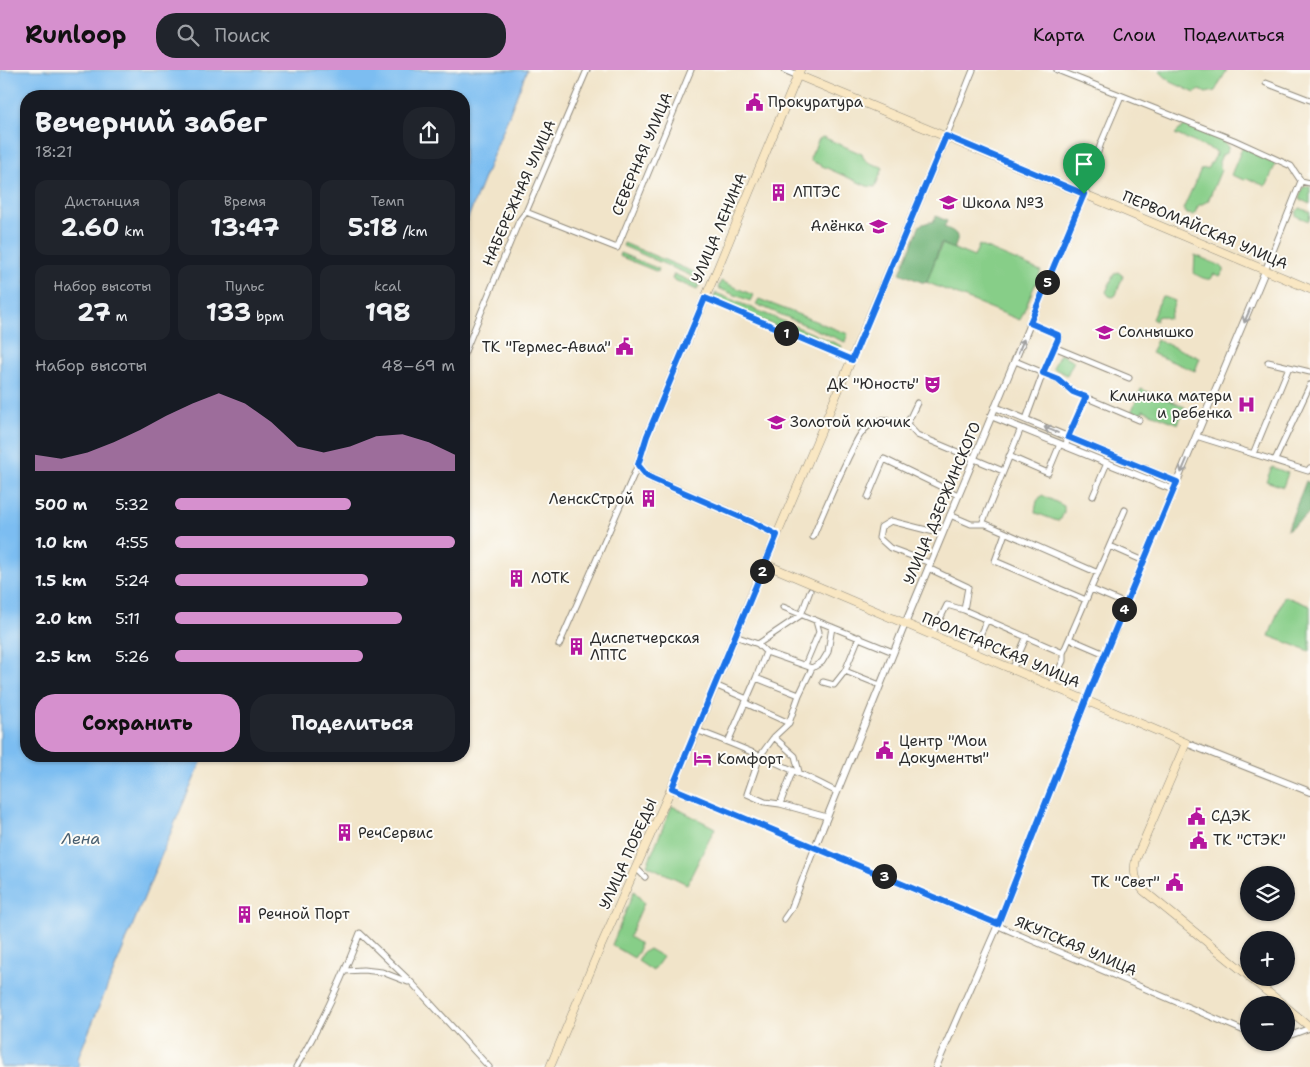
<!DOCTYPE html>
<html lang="ru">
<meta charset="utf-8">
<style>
:root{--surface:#171b24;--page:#20242c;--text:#f1f3f6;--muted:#9ea1a6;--accent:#d690ce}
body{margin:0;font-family:"Shantell Sans",sans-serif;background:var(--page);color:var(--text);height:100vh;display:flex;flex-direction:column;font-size:19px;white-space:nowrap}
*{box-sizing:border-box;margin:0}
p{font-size:16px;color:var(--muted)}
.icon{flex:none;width:28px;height:28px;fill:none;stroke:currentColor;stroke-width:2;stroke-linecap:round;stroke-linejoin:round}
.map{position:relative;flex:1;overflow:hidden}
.side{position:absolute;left:20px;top:20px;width:450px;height:672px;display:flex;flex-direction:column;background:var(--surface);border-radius:20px;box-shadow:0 1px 4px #0004}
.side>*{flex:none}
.tools{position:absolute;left:1240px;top:796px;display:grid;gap:10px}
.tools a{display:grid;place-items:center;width:55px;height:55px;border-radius:50%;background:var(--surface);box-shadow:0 1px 4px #0004;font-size:25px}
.pin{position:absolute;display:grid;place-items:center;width:42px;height:42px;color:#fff;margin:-51px -21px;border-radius:50% 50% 50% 0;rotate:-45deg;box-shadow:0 0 5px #0007}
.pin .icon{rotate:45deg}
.km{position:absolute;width:25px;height:25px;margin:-12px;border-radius:50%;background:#222;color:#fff;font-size:14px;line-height:25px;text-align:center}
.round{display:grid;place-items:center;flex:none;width:52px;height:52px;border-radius:20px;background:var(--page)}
.headline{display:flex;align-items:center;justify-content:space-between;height:85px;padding:0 15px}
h1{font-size:28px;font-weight:700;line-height:38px}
.figures{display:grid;grid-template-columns:repeat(3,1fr);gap:8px;height:85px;padding:5px 15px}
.figures div{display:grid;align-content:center;border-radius:12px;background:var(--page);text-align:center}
.figures b{font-size:25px;font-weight:700}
.figures small{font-size:14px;font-weight:400}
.figures p{font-size:14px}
.chart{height:140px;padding:10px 15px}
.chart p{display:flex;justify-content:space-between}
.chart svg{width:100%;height:90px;margin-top:5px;fill:var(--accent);opacity:.7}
.cta{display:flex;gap:10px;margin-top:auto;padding:10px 15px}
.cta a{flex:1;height:58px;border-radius:20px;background:var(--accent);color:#111;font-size:20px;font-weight:700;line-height:58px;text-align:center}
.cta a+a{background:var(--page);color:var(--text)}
ul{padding:0 15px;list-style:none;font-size:16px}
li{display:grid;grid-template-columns:80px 60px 1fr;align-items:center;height:38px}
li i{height:12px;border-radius:6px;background:var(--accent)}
header{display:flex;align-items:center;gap:30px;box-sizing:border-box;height:70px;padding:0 25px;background:var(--accent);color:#111}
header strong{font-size:24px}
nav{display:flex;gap:28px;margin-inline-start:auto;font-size:18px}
.search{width:350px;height:45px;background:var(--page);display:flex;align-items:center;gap:12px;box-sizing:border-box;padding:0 18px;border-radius:20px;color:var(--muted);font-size:19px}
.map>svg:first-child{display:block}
.green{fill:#87ce88;stroke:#597c5a}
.forest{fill:#6db174;stroke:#4c6e50}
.water{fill:#7cbdf1;stroke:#54748e}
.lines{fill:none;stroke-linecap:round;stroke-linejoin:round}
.minor-casing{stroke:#8e887a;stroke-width:7}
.tertiary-casing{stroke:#8e887a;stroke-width:8}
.secondary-casing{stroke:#8e887a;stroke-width:9}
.minor{stroke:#fff;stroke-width:5}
.tertiary{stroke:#fff;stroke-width:6}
.secondary{stroke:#f9e7c3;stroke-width:8}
.oneway{stroke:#a0a0a0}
.route-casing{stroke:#fff;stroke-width:10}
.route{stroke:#1a73e8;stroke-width:6}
.labels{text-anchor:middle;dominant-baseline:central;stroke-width:4;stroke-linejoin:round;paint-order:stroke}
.poi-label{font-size:15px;fill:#2b2b2b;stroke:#fdfcf7;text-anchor:start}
.street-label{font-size:15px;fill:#2b2b2b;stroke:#fdfcf7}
.water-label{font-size:16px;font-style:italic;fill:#475e70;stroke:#fdfcf7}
</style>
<header>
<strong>Runloop</strong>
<div class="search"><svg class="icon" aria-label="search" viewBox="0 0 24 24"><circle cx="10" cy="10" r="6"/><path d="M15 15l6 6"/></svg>Поиск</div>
<nav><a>Карта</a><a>Слои</a><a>Поделиться</a></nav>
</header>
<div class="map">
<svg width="1310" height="997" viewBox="0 0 1310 997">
<rect width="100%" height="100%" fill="#fdfcf7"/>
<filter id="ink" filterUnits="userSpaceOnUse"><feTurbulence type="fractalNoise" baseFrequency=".02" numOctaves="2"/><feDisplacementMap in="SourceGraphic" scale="10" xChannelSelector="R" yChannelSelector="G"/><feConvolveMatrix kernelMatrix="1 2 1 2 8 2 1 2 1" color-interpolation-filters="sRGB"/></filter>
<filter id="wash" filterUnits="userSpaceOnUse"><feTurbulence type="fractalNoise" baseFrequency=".0096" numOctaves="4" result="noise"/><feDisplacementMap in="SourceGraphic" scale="20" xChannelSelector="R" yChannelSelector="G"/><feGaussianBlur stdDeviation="1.12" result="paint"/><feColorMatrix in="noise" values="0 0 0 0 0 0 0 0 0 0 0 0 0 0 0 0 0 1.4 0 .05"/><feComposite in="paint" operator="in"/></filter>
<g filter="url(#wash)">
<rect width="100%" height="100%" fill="#f1e4c9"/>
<!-- green -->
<path class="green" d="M1159,0H1227L1215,21L1206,23L1200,20L1195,23L1171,12L1160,2Z
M1185,55H1188L1221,69L1228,77V79L1226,83L1222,85L1219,92L1221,100L1208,131L1198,136L1194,145L1187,144L1183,139L1201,99L1208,98L1210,93H1212L1217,82L1175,64Z
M823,67L862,84C864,93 874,94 882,97L883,98L875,117L867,116L811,91L810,88L819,69Z
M1243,76L1273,90L1275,95L1268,113L1265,116L1247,108L1245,110L1231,105Z
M1306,116H1310V134L1299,129L1303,117Z
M1300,138L1310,142L1309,151L1296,146V142Z
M624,173L703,206L701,210L623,176Z
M942,174L974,187L979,175L1041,201L1020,250L926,212Z
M620,183L659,199L658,202L619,186Z
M1195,185L1221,196L1224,199V201L1220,206L1214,204L1211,209C1205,210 1198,206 1194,203Z
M1118,202L1123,206L1116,225L1113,227L1109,226L1106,222L1114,204Z
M674,204L699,215L697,220L672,209Z
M721,211L753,225L750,231L718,218Z
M716,223L842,276L839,283L713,229Z
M1162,226L1175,231L1169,249L1161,246L1157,247L1156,251L1152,249Z
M759,229L848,264L845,272L756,234Z
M1157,270L1200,288L1195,301L1151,283Z
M1060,284L1074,291L1067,305L1053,298Z
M1141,319L1185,337L1178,354L1143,340L1141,345L1131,343Z
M1272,397L1288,403L1283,417L1266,411Z
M1042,425L1064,436V442L1061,449L1057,451L1036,443L1035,441L1037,431Z
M1284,526L1310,536V581L1269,566Z
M672,736L715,758L687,814L647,795Z
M634,821L644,833L629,867L639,873V881L634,888L612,875Z
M649,879L663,887L653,901L638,891L642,883Z"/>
<!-- forest -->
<path class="forest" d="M936,146L947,151L944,157C958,163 960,165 954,179L941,173L927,212L924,213L900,203L920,155L929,152H933Z
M1306,411L1310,413V443L1287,460Z"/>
<!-- water -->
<path class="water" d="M0,0H527L464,158V26H26V686H204L176,750L80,983L78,989L79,997H0Z"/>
</g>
<g filter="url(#ink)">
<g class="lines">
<defs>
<path id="minor" d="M1057,0L1234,70L1291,96L1301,111L1310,113
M1266,13L1310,30
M946,67L973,0
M1084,124L1101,73L1121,26
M526,142L617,178L691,0
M1265,201L1301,111
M705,228L851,290
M1054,277L1129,308
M464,284L519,151L526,142L587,0
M1015,291L1058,309L1073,322L1139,350
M1268,292L1310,302
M917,333L907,354L917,365L1003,401
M1026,349L1043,303L1058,269V265L1030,253
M1196,366L1308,401L1310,398
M1065,376L1086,327
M1253,384L1289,297
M1009,386L1048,403L1060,374
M1275,390L1310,315
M1093,426L1107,393
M868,427L884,389L958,425
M950,445L971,454H986L1098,503
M982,454L1021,358
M1005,463L995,491L1086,530
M813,467C824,440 836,413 849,386C855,375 859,362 870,355C882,347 895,351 907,354
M1110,476L1144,491
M930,493L890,478L879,468L881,457L891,451L942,464
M928,498L968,517L964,540
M1091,519L1126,534
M783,537L893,582
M932,565L947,535L964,540L1063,583
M735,566L758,574L766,582L812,598
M1070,569L1105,584
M758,574L801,545L810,521
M559,575L638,395
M972,582L987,550
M805,595L819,562L816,551
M1012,600L1026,568
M845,601L880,615
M756,608L799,625
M823,612L834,615L845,601L859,567
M715,615L747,629
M1051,616L1063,591V583L1125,440
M745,633L789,653
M696,660C744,678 791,698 837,722
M774,667L795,686L799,702
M728,672L756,608L766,582
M672,718L998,855L1003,858L1249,963
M780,734L793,700
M827,747L780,734L765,732L747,724L760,686L774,667L789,653L799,625L812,598L822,592L828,582L832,557
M636,798L645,807
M784,849L791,839L815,777
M345,901L363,900L382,902L408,912
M1286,967L1310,958
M1270,972H1273
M296,997C321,955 342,909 360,863L412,913L489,997"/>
<path id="tertiary" d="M785,0L797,5
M995,337L1177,412
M991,346L1174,420
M1186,673L1310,722
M815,777L905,554L1084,124
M936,997L998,855L1090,620L1265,201"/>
<path id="secondary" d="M797,5L1084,124L1310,219
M777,465L754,453L653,409L647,406L638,395L647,366L714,207L800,0
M765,494L1186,673L1136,789C1133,802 1135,811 1144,821L1249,906
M1250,908L1284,935
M1286,937L1310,957
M550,997L600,878L691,674L757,512L946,67"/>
</defs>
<!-- minor casing -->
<use href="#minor" class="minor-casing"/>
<!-- tertiary casing -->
<use href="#tertiary" class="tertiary-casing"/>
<!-- secondary casing -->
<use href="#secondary" class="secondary-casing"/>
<!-- minor -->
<use href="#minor" class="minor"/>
<!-- tertiary -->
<use href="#tertiary" class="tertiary"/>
<!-- secondary -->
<use href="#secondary" class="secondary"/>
</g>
<!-- one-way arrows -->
<defs><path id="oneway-shaft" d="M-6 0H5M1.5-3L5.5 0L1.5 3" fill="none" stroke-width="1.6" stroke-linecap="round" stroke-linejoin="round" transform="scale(1.25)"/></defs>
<g class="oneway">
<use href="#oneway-shaft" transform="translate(1247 246) rotate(113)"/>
<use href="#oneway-shaft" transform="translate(1021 276) rotate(-67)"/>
<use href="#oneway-shaft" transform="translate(1051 360) rotate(-157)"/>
<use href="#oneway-shaft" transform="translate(1184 396) rotate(113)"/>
</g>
</g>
<g class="lines" filter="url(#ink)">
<defs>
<path id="route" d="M946,66L1084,124L1030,253L1058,265V269L1043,303L1058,309L1073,322L1086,327L1068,367L1177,412L1090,620L998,854L672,718L777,465L754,453L653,409L647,406L638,395L647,366L705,228L852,290Z"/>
</defs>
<!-- route casing -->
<use href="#route" class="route-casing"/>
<!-- route -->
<use href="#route" class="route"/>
</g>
<!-- icons -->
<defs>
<symbol id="civic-bare" viewBox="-9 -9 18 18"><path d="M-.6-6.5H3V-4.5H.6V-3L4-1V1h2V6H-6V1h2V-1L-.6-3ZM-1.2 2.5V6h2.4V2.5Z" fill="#b5179e" stroke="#fdfcf7" stroke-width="2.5" paint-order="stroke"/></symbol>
<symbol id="building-bare" viewBox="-9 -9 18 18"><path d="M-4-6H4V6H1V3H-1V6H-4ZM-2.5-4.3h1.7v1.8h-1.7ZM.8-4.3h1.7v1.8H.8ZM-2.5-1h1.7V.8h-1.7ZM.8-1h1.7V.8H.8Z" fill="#b5179e" stroke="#fdfcf7" stroke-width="2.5" paint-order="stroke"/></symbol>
<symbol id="school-bare" viewBox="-9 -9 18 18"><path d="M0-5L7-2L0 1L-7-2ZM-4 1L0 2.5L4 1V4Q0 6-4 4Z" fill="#b5179e" stroke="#fdfcf7" stroke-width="2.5" paint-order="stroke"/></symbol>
<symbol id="theatre-bare" viewBox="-9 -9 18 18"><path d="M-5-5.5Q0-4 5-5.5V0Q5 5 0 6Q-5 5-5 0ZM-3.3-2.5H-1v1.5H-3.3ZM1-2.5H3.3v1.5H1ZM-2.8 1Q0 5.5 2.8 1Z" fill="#b5179e" stroke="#fdfcf7" stroke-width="2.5" paint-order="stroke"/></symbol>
<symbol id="hospital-bare" viewBox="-9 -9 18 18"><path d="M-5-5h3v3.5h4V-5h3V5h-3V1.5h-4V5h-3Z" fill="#b5179e" stroke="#fdfcf7" stroke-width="2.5" paint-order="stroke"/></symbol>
<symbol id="hotel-bare" viewBox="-9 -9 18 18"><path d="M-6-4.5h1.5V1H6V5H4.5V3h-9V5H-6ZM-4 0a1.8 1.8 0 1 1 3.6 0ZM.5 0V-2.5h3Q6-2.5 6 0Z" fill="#b5179e" stroke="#fdfcf7" stroke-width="2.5" paint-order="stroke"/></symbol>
</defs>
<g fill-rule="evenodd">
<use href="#civic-bare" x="742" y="20" width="25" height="25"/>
<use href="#building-bare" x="766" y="110" width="25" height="25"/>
<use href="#school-bare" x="936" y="120" width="25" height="25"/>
<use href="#school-bare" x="866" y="144" width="25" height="25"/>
<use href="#school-bare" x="1092" y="250" width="25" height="25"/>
<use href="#civic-bare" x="612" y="264" width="25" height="25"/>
<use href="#theatre-bare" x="920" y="302" width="25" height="25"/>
<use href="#hospital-bare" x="1234" y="322" width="25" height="25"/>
<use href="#school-bare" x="764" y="340" width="25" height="25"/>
<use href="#building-bare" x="636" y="416" width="25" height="25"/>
<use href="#building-bare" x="504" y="496" width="25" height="25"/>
<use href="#building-bare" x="564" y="564" width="25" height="25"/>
<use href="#civic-bare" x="872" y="668" width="25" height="25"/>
<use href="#hotel-bare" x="690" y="676" width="25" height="25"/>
<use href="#civic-bare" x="1184" y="734" width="25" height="25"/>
<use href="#building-bare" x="332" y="750" width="25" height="25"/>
<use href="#civic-bare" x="1186" y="758" width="25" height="25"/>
<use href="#civic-bare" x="1162" y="800" width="25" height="25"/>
<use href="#building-bare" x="232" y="832" width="25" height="25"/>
</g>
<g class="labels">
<!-- poi labels -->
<g class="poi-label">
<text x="768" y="32">Прокуратура</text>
<text x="793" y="122">ЛПТЭС</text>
<text x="962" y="133">Школа №3</text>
<text x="864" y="156" text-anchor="end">Алёнка</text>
<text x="1118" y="262">Солнышко</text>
<text x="611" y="277" text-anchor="end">ТК "Гермес-Авиа"</text>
<text x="919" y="314" text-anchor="end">ДК "Юность"</text>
<text x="1232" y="326" text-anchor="end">Клиника матери<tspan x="1232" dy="17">и ребенка</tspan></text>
<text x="790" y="352">Золотой ключик</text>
<text x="634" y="429" text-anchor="end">ЛенскСтрой</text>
<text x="531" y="508">ЛОТК</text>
<text x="590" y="568">Диспетчерская<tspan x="590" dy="17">ЛПТС</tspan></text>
<text x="899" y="671">Центр "Мои<tspan x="899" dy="17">Документы"</tspan></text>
<text x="717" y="689">Комфорт</text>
<text x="1211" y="746">СДЭК</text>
<text x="358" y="763">РечСервис</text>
<text x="1213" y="770">ТК "СТЭК"</text>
<text x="1160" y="812" text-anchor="end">ТК "Свет"</text>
<text x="258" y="844">Речной Порт</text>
</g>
<!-- street labels -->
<g class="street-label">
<text transform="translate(642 84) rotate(-67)">СЕВЕРНАЯ УЛИЦА</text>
<text transform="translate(519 123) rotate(-66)">НАБЕРЕЖНАЯ УЛИЦА</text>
<text transform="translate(719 158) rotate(-67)">УЛИЦА ЛЕНИНА</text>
<text transform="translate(1205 160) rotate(23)">ПЕРВОМАЙСКАЯ УЛИЦА</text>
<text transform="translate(942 433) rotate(-67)">УЛИЦА ДЗЕРЖИНСКОГО</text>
<text transform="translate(1001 580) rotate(23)">ПРОЛЕТАРСКАЯ УЛИЦА</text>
<text transform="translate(628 784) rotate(-66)">УЛИЦА ПОБЕДЫ</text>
<text transform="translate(1076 876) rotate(23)">ЯКУТСКАЯ УЛИЦА</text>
</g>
<!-- water labels -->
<g class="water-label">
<text x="81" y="768">Лена</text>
</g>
</g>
</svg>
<div class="tools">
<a><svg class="icon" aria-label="layers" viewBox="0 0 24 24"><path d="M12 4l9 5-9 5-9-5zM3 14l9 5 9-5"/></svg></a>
<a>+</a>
<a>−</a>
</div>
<div class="pin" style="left:1084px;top:124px;background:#1e9e55"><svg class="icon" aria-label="arrive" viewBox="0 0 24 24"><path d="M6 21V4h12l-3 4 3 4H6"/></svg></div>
<b class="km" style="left:786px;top:263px">1</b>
<b class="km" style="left:762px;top:501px">2</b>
<b class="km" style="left:884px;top:806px">3</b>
<b class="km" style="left:1124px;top:539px">4</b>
<b class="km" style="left:1047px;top:212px">5</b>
<section class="side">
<div class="headline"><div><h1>Вечерний забег</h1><p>18:21</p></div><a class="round"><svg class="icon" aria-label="share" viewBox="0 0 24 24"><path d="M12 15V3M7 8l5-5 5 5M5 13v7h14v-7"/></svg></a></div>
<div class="figures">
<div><p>Дистанция</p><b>2.60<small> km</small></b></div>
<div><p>Время</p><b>13:47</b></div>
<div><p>Темп</p><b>5:18<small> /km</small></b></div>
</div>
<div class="figures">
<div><p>Набор высоты</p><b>27<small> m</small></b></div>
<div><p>Пульс</p><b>133<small> bpm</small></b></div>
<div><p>kcal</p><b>198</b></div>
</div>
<div class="chart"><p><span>Набор высоты</span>48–69 m</p>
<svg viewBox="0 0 160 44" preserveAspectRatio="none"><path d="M0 44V36L10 38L20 35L30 30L40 24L50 17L60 11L70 6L80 11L90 20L100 32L110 35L120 32L130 27L140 26L150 30L160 36V44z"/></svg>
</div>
<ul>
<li><b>500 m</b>5:32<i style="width:63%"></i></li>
<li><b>1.0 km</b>4:55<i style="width:100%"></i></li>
<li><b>1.5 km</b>5:24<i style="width:69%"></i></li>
<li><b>2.0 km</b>5:11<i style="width:81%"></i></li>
<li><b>2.5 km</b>5:26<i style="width:67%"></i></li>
</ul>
<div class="cta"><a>Сохранить</a><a>Поделиться</a></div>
</section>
</div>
